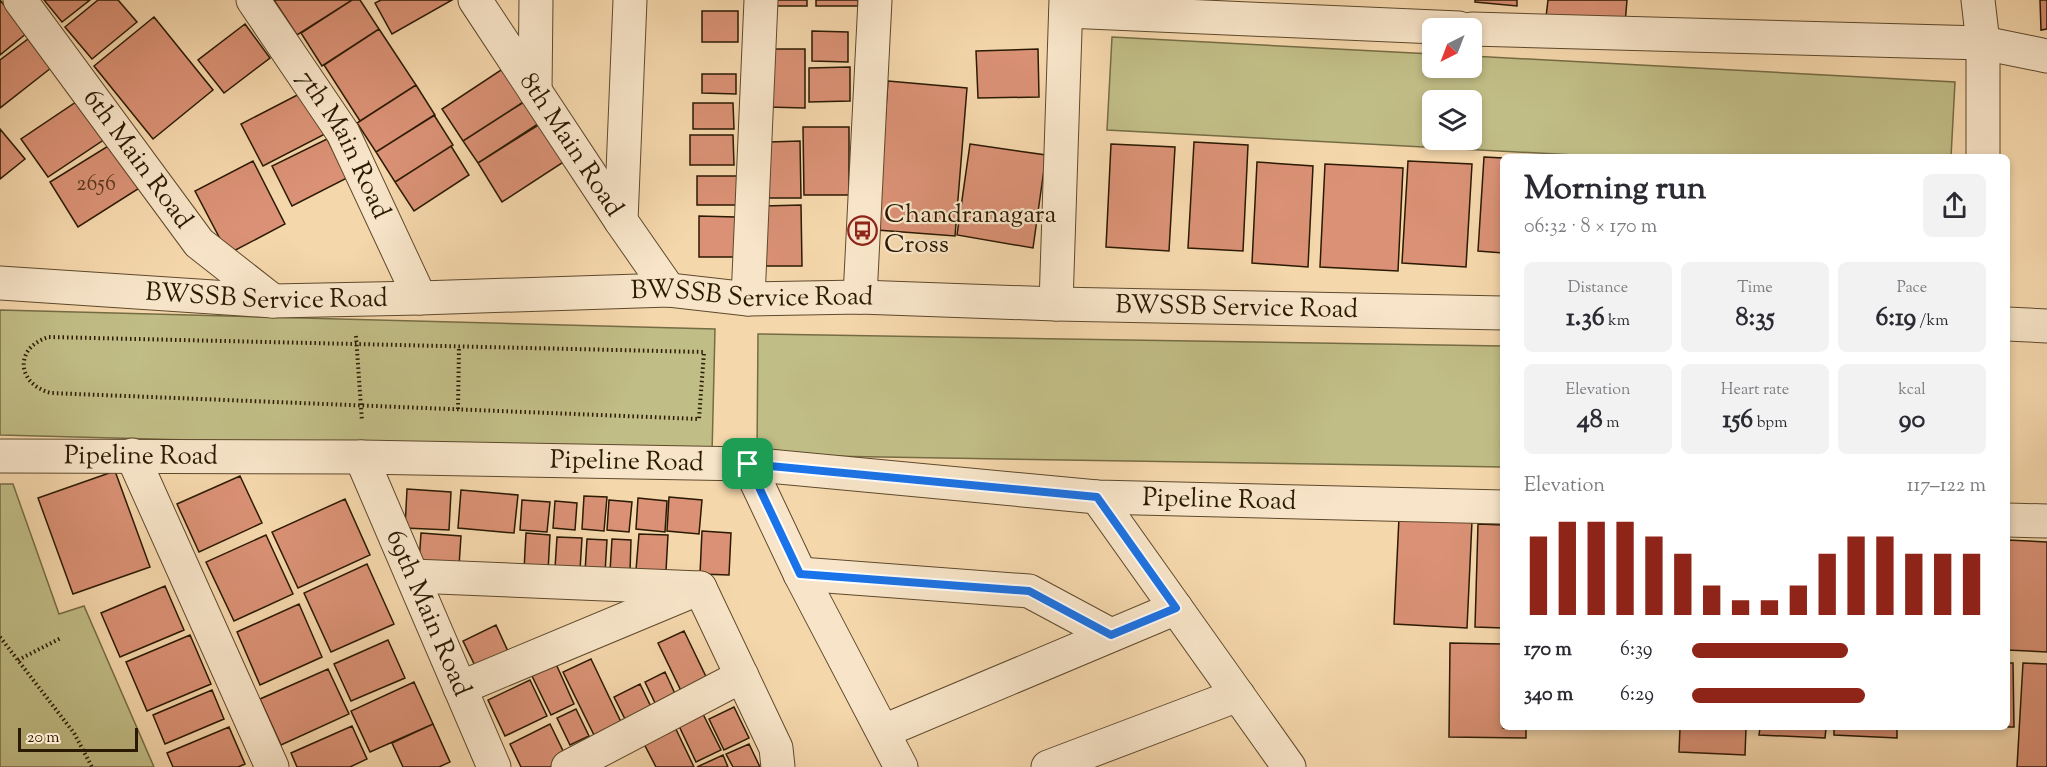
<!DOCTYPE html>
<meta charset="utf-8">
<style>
:root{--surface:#fff;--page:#f2f2f3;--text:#2b2b33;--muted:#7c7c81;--accent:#8f2418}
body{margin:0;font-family:"Sorts Mill Goudy",serif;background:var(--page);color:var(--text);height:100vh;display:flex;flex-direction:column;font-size:22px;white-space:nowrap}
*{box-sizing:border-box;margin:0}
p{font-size:20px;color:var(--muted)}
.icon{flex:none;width:33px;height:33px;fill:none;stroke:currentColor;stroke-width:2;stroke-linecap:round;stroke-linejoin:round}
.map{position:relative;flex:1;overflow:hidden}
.panel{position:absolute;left:1500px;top:154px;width:510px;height:576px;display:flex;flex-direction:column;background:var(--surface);border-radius:9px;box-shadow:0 3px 9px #0003}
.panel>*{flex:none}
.needle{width:39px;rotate:222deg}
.fabs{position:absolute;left:1422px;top:18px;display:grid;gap:12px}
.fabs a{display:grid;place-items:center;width:60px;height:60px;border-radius:9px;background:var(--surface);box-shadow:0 3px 9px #0003;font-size:30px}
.scale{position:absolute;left:18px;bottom:15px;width:120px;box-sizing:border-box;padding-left:6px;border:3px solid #2b1a02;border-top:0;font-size:16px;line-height:21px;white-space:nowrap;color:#2b1a02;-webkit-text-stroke:4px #f8e5c9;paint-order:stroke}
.pin{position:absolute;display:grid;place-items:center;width:51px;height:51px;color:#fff;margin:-26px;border-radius:12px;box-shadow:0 3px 9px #0006}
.round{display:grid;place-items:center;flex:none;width:63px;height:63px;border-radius:9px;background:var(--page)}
.headline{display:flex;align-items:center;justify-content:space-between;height:102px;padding:0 24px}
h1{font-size:33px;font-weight:700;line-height:45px}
.metrics{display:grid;grid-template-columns:repeat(3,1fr);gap:9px;height:102px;padding:6px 24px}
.metrics div{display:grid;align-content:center;border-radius:9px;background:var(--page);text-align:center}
.metrics b{font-size:26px;font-weight:700}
.metrics small{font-size:16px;font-weight:400}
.metrics p{font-size:16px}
.chart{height:168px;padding:12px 24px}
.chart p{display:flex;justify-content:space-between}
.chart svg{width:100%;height:108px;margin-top:6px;stroke:var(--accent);stroke-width:6}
ul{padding:0 24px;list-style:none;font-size:20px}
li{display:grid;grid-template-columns:96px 72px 1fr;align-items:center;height:45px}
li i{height:15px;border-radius:8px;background:var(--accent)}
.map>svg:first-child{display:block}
.green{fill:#c1bd86;stroke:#766c44;stroke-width:1.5;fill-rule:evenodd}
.building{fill:#da9175;stroke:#2b1a02;stroke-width:1.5}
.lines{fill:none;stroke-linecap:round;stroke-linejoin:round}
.minor-casing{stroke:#5e492c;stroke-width:35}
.tertiary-casing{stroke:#5e492c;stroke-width:35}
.path{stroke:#2b1a02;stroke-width:4;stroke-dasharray:1.5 3;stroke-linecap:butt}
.minor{stroke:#f8e5c9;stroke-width:33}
.tertiary{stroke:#f8e5c9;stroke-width:33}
.route-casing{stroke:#fff;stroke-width:12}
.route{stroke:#1a73e8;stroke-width:8}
.labels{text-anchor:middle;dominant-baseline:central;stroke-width:4.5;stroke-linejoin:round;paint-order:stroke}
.number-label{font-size:22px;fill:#57381f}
.street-label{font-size:26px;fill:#2b1a02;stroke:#f8e5c9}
.poi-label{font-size:26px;fill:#2b1a02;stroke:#f8e5c9;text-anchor:start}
</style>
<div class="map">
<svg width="2047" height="767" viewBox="0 0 2047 767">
<rect width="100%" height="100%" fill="#f5d7ac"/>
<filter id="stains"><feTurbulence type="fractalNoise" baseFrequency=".00333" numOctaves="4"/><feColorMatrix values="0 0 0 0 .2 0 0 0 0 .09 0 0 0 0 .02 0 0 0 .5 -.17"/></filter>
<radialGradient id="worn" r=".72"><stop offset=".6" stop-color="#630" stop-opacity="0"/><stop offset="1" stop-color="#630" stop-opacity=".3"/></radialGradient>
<!-- green -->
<path class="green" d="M1112,37L1432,54V68H1472V56L1955,82L1951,157H1612L1107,130ZM1472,100V140H1432V100Z
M0,310L715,329L712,454L0,435Z
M758,334L1503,346V467L757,455Z
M0,484H13L59,614L84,606L154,767H0Z"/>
<!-- building -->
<path class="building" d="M0,0L27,33L0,55Z
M44,0H90L62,22Z
M98,0H118L137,22L92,59L65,27Z
M274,0H352L297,35Z
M352,0H360L379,29L322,66L301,33Z
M381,0H452L392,34L375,3Z
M771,0H807V6H771Z
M816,0H858V6H816Z
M1475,0H1517V6L1475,2Z
M1548,0H1627L1625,24L1546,17Z
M2040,0H2047V29L2041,30Z
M702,11H738V42H702Z
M154,17L213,90L153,139L94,66Z
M245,24L270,58L224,93L198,60Z
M379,29L416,85L360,121L324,65Z
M812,31L848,32V62L812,61Z
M28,39L51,68L0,108V60Z
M767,49H805V108L767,107Z
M1038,49L1039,97L978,98L976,51Z
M850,67V101L809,102V68Z
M504,68L525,101L463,141L442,109Z
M702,74H736V94L702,93Z
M888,81L967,88L955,236L877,230Z
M416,85L435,115L376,152L357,123Z
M305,91L327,133L263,166L241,124Z
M79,100L105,139L48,177L21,139Z
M524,102L538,124L478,163L463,141Z
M693,103H733L734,129H693Z
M434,115L453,145L395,182L376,152Z
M540,124L565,161L502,202L478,163Z
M803,127H849V195H804Z
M0,129L25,159L0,179Z
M690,135H733L734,165H690Z
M327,139L347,178L292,206L272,166Z
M800,141L801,198H769V142Z
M1194,142L1248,145L1243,251L1188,248Z
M113,143L141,187L78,227L50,182Z
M970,144L1046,155L1033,248L957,235Z
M1111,144L1175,147L1169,251L1106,247Z
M451,146L469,175L414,211L395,182Z
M1484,157L1503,158V253L1478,251Z
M253,161L285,224L228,254L195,191Z
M1408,161L1472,164L1466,267L1402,263Z
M1257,162L1313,166L1308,267L1252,263Z
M1325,164L1403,168L1398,271L1320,267Z
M697,176H737V205H697Z
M801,205L802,266H765L764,206Z
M699,216L735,217V257H699Z
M115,471L150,567L73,594L38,498Z
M240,476L262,523L199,552L177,504Z
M407,489L451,492L449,530L405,528Z
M461,490L518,495L514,533L458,528Z
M584,496L607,497L604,531L582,529Z
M669,497L702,500L699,534L667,531Z
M638,498L667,501L665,532L636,529Z
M345,499L370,555L298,588L272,532Z
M522,500L550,502L547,532L520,530Z
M609,500L632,502L629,532L607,530Z
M555,501L577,503L575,530L553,528Z
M1399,517L1472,521L1467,628L1394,624Z
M1478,524L1503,525V628L1475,627Z
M702,531L731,533L729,575L700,574Z
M421,533L461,536L459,566L419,563Z
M526,533L550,535L548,572L524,570Z
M639,534L668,535L666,571L636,570Z
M266,535L293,594L234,621L206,562Z
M557,537L582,538L580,570L555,568Z
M587,539L607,540L605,573L585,572Z
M612,539L631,540L630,572L610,571Z
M2007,540L2047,542V652L2007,650Z
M367,564L394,624L331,652L304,593Z
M165,586L184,630L120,657L101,613Z
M299,604L322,657L260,685L237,632Z
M496,625L512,660L480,676L463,641Z
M684,631L711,687L685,699L658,643Z
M190,635L211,684L147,711L126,662Z
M388,640L405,678L351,701L334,664Z
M1450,643L1503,644V728H1526V738L1449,737Z
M591,659L621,722L594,735L563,672Z
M2007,663H2013L2014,727H2007Z
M2023,663L2047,664V767H2017Z
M556,664L574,704L551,715L532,676Z
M328,669L349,714L281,745L260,699Z
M665,672L677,698L657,707L645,682Z
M530,680L547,716L505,736L488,700Z
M414,682L433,724L370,752L351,711Z
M640,684L653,711L627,723L614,697Z
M212,690L224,719L165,744L153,715Z
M734,707L749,738L724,750L709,719Z
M576,709L589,736L570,745L557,718Z
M703,714L721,750L696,762L679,726Z
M673,723L694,767H656L641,738Z
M433,724L450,762L439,767H403L392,743Z
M550,724L567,759L550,767H521L510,744Z
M352,726L367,759L350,767H297L291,753Z
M229,727L245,764L238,767H173L167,753Z
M1680,728H1746L1745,755L1679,752Z
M1760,728H1826L1825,738L1759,735Z
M1834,728H1897V738L1834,735Z
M749,744L760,767H733L726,754Z
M723,755L728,767H697Z"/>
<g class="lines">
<defs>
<g id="minor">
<path id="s1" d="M20,0L199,243L273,301"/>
<path id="s2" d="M253,0L343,133L420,298"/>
<path id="s3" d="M475,0L621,221L669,290"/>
<path d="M1978,0L1983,43V158"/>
<path d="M1066,11L1459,28"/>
<path d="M1472,29L1983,43L2047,56"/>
<path d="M535,91L536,0"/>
<path d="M621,221L630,0"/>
<path id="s4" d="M0,283L273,301L420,298L669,290L748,299L860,297L1056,304L1503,313"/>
<path d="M860,297L875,0"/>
<path d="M748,299L761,0"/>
<path d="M1056,304L1066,0"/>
<path d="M2007,324L2047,326"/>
<path d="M132,455L272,767"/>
<path id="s5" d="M361,457L494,767"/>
<path d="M748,464L800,574L901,767"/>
<path d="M1097,497L1289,767"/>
<path d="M800,574L1029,591L1111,635"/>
<path d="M413,576L700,588"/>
<path d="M700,588L776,748L778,767"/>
<path d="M460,688L690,592"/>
<path d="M884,731L1176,608"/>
<path d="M568,767L742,676"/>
<path d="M1048,767L1238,695"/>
</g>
<g id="tertiary">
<path id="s6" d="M0,456L361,457L748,464L1097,497L1503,507"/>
<path d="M2007,520L2047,521"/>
</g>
</defs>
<!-- minor casing -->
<use href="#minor" class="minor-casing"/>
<!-- tertiary casing -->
<use href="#tertiary" class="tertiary-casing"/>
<!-- path -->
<path class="path" d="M356,336L362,421
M49,337L704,352L699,419L51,393C16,384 14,347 49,337Z
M458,409L459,346
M0,637L74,733L92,767
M18,660L61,638"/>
<!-- minor -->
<use href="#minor" class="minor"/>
<!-- tertiary -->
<use href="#tertiary" class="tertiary"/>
</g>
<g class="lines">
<defs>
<path id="route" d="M748,464L1097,497L1176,608L1111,635L1029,591L800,574Z"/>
</defs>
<!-- route casing -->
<use href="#route" class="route-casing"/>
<!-- route -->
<use href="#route" class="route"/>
</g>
<!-- icons -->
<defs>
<symbol id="bus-ring" viewBox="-11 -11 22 22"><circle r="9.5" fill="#f8e5c9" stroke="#8f2418" stroke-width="1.5"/><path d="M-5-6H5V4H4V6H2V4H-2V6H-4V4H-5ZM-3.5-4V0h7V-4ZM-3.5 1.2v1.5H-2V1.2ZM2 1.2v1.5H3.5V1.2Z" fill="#8f2418"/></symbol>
</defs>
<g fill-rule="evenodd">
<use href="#bus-ring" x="846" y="214" width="33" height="33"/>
</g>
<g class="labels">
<!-- number labels -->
<g class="number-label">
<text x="96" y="185">2656</text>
</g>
<!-- street labels -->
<g class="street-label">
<text stroke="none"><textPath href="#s2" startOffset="171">7th Main Road</textPath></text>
<text stroke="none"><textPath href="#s3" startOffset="174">8th Main Road</textPath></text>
<text stroke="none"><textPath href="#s1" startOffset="198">6th Main Road</textPath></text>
<text stroke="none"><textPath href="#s4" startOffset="753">BWSSB Service Road</textPath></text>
<text stroke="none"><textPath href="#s4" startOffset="267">BWSSB Service Road</textPath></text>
<text stroke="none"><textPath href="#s4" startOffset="1238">BWSSB Service Road</textPath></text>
<text stroke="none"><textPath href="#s6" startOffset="141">Pipeline Road</textPath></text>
<text stroke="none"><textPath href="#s6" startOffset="627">Pipeline Road</textPath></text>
<text stroke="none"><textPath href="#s6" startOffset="1221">Pipeline Road</textPath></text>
<text stroke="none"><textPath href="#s5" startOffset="170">69th Main Road</textPath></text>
</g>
<!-- poi labels -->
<g class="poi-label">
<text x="884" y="215">Chandranagara<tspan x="884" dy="30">Cross</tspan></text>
</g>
</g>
<rect width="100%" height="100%" filter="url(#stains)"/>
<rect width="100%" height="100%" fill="url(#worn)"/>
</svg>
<div class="fabs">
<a><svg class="needle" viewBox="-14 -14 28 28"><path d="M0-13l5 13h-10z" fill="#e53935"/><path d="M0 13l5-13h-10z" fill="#7c7c81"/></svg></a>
<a><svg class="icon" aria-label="layers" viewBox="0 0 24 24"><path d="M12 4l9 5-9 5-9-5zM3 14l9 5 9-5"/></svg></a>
</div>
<div class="scale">20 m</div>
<div class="pin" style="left:748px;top:464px;background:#1e9e55"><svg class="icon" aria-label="arrive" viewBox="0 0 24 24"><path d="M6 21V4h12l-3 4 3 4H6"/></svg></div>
<section class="panel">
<div class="headline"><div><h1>Morning run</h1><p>06:32 · 8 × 170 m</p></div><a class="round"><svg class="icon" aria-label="share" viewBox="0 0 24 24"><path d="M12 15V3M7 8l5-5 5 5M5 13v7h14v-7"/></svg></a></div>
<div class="metrics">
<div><p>Distance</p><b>1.36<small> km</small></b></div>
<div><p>Time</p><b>8:35</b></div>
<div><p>Pace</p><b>6:19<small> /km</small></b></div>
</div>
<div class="metrics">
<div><p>Elevation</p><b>48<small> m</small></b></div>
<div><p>Heart rate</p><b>156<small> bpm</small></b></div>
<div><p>kcal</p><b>90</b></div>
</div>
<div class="chart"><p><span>Elevation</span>117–122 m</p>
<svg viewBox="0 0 160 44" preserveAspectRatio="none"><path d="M5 44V12M15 44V6M25 44V6M35 44V6M45 44V12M55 44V19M65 44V32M75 44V38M85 44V38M95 44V32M105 44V19M115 44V12M125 44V12M135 44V19M145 44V19M155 44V19"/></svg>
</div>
<ul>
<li><b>170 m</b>6:39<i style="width:53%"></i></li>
<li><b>340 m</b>6:29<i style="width:59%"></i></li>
</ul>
</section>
</div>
